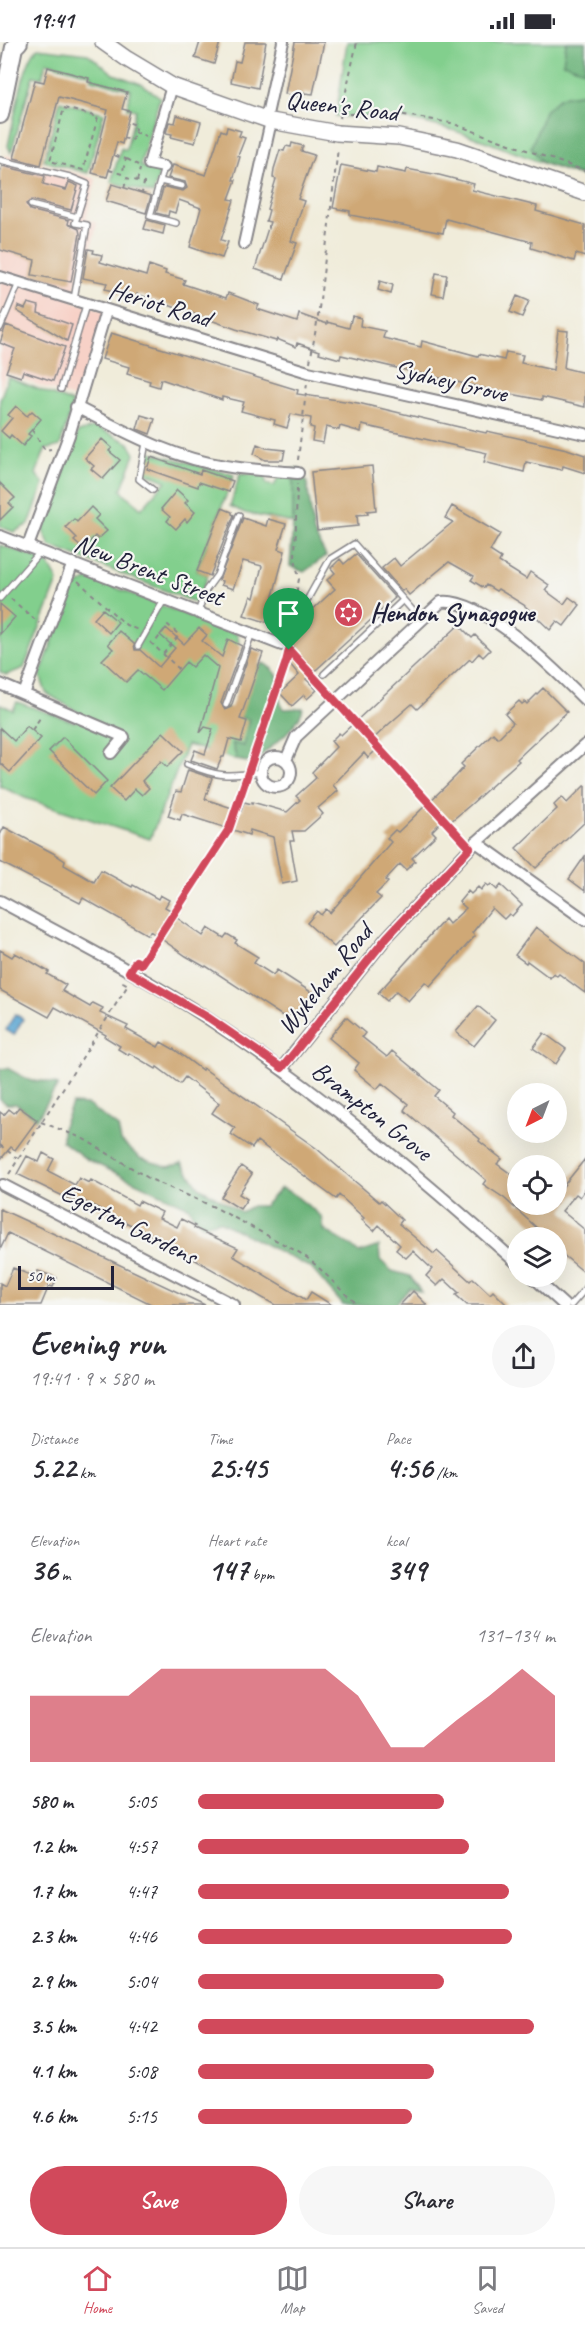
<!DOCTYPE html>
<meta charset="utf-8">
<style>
:root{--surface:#fff;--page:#f7f7f7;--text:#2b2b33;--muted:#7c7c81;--line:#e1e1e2;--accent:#d1495b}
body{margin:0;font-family:Caveat,sans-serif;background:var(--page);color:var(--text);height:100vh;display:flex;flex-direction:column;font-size:22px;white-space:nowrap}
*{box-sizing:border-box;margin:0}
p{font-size:20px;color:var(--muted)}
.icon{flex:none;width:33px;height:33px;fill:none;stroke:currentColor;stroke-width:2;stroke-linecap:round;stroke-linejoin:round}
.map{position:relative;height:1263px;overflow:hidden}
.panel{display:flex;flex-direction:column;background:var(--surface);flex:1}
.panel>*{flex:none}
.needle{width:39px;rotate:222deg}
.tools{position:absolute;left:507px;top:1041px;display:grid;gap:12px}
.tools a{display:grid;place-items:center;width:60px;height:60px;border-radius:50%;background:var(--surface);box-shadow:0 6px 24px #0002;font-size:30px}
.scale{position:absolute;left:18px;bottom:15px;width:96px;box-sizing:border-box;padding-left:6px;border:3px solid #22223b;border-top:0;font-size:16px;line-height:21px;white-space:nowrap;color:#22223b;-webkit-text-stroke:4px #f6f6f2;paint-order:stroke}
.pin{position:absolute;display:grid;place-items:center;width:51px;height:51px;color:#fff;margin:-62px -26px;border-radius:50% 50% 50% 0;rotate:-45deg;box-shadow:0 0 6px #0007}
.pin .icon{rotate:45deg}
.round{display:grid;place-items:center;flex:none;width:63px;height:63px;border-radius:32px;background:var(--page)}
.summary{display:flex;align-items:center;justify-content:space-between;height:102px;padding:0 30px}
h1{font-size:33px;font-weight:800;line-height:45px}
.metrics{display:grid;grid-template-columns:repeat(3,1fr);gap:9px;height:102px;padding:6px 30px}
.metrics div{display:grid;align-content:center}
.metrics b{font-size:30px;font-weight:800}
.metrics small{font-size:16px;font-weight:400}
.metrics p{font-size:16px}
.chart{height:168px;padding:12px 30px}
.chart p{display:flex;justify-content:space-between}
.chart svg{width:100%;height:108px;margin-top:6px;fill:var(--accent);opacity:.7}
.action{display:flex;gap:12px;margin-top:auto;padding:12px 30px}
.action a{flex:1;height:69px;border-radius:36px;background:var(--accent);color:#fff;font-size:24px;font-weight:800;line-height:69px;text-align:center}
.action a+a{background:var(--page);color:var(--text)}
ul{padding:0 30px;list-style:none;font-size:20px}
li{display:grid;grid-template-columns:96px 72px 1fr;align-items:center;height:45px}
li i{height:15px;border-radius:8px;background:var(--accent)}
.status{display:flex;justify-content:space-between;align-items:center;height:42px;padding:0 30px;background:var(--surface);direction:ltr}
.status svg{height:16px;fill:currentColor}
.dock{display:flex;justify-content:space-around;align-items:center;height:84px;border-top:2px solid var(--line);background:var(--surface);font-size:16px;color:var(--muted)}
.dock a{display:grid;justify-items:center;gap:3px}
.dock .on{color:var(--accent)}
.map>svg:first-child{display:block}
.built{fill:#f7d1c7}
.green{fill:#82cf8d;stroke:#527864;stroke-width:1.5}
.forest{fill:#69b278;stroke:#466a5a;stroke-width:1.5}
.water{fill:#5aa5d2;stroke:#3e6486;stroke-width:1.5}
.building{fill:#cfa876}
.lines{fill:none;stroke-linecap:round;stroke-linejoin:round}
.lane-casing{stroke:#89878a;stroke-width:8}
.street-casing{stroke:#89878a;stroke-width:14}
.secondary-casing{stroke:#89878a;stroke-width:18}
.primary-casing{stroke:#89878a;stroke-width:20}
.path{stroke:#89878a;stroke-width:2;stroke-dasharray:4.5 4.5;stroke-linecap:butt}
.lane{stroke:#fff;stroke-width:5}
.street{stroke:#fff;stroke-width:10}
.secondary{stroke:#fff;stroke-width:15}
.primary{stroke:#fff;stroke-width:16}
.route-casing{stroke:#fff;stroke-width:12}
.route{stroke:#d1495b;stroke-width:8}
.labels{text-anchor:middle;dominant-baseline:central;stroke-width:4.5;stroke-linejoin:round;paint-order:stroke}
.street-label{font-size:26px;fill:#22223b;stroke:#f6f6f2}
.poi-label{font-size:26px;font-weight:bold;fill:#22223b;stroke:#f6f6f2;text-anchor:start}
</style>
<div class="status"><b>19:41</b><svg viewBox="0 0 49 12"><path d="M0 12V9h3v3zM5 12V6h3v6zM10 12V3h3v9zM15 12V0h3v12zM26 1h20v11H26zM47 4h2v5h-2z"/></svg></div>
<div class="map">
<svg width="585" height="1263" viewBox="0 0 585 1263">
<rect width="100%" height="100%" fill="#f6f6f2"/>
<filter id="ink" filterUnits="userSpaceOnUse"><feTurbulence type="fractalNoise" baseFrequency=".0167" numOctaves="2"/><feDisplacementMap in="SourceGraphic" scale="12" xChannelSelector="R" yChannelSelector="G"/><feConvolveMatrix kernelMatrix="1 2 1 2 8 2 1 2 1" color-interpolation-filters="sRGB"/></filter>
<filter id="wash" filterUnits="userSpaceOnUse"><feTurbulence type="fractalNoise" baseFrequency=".008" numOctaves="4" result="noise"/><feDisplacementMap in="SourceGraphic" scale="24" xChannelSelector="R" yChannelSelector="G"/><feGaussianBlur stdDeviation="1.35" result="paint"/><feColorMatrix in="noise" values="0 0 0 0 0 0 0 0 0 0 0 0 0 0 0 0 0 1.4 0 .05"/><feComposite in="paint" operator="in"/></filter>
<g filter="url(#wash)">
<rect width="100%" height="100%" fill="#f0ecda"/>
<!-- built -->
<path class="built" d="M6,113L96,137L86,177L97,181L91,207L83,205L73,259L106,269L78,358L6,331L0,348V140Z"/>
<!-- green -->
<path class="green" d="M347,0H585V136C528,118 473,90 415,79C389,74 362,76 336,74Z
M38,6L88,12L114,32L141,42L160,55L140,124L160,130L153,152L111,140L121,106L126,108L136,68L127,66L131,48L92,37V33L46,20L42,36L33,34L11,111L8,104C13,83 23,18 38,6Z
M60,59L104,71L88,131L44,119Z
M8,335L73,361L60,404L45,408L36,432L44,442L29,482L14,490L0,485V358Z
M96,385L129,401L135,412L121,448L141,467L166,439L143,429L150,410L234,433L197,529L208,533L197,561L50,504L43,489L78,390Z
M240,432L265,433L266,442L274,444L280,432L293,433V481L245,471L230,464Z
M0,503L47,519L58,539L24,626L6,633L0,630Z
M90,536L237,592L239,600L219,662L249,677L244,704L232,701L237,718L187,703L150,797L25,756L0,744V662L13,668L17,660L75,680L80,671L46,651L40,633L72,547Z"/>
<!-- forest -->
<path class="forest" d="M569,0H585V28L563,21L566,1Z
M585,51V135L542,121L531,105L545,69L560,55Z
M300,426L307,441L314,491L326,514L304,530L290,524L293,481V427Z
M263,621C291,636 272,648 283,667L303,666C300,684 266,709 252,721L237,718L232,701L244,704L249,677L239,675L251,633Z
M7,1026L31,1039H44L58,1043L37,1077L16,1062H7L0,1057V1027Z
M72,1062L88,1063L118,1085L121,1099L140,1116L168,1125L182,1121L199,1145L241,1170L252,1164H264L281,1146L292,1151L322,1175L324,1188L350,1203L359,1211L379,1204L380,1218L392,1229L410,1234L421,1250L410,1246L395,1263H343L311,1226L219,1179L203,1183L193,1174L189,1165L86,1117L62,1099V1086Z"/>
<!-- water -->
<path class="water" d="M15,972L23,977L14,993L6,988Z"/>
<g id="blocks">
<!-- building -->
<path class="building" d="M200,0H220L214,22L195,16Z
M245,0H266L258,46L231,40L235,19L240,20Z
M295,0H324L313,52L304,51L303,56L285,52Z
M48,25L89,36L88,40L127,50L122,67L130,69L122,102L117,100L107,135L92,131L108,68L59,55L41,123L14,116L35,38L44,40Z
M177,73L201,80L195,101L171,95L172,92L166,91L169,80L175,81Z
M227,85L241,89L239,94L245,96L238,114L240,115L233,138H236L229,157L234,158L221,198L228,200L222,216L190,205L201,166L179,158L175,171L169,169L168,174L156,171L163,147L165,145L183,149L187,146L185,140L168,136L173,123L206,133L221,88L226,90Z
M292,101L303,104L301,109L314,113L298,157L304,159L291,199L297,201L284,237L255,227L270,180L266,179L269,168L267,167L276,137L273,136L274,127L280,108L284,109L286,104L291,105Z
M341,123L376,130L377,125L406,131L407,127L439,133L474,142L472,148L537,164L536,169L585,183V215L576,212L574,219L531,206L532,200L446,177L443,191L350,173V169L333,166Z
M2,124L45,134L43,142L66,148L69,140L78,144L71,168L32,158L26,162L30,168L69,178L68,182L79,187L80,192L71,240L32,233L35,218L0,208V131Z
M112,142L151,154L146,171L106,159Z
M147,178L165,183L163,192L144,187Z
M88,207L94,208L93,211L102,213L100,220L146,234L149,223L166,229L165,232L185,238L183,242L226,256L228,251L259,263L257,267L297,280L299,272L327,282V280L349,286L352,274L361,276L360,284L385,289L383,296L421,305L422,299L478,314L479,312L504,318L506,310L523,313L521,321L553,328L558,288L568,289L564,326L585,331V365L542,355V358L491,348L341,313L340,317L319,311L320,309L297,301L296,305L277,297L276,299L236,287L137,252L136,256L105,247L107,241L83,236Z
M436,231L447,233L443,254L432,252Z
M380,239L393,243L391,252L378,248Z
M517,254L529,259L522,275L510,270Z
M28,261L39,264L38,271L72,283L67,299L17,269L18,264L25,267Z
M6,283L65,305L53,339L23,329L21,335L6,330L15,307L0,301Z
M111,291L298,348L297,352L358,361L459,385L486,391L487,389L567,407L585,413V431L563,424L562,428L526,420L524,430L484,420L487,411L362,383L361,390L340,384L339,388L326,385L323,401L312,399L314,386L310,385L311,376L291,372L287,386L274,382L275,378L241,369L244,360L222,355V358L161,337L159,345L149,342L150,339L127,332L129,325L102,317Z
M16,364L27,374L32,369L41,377L28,392L31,394L23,404L11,393L9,396L1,389L12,376L8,373Z
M141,373L155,377L150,392L137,387Z
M102,397L112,406L109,409L120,418L103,437L91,427L94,424L85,416Z
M257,402L266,406L285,408L283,418H265L254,412Z
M151,415L200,432L201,428L233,439L229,450L199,440L198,445L147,427Z
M372,424L376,468L367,469L368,472L357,473L358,484L317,488L311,430Z
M0,441L15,456L9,461L13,465L0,478Z
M177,448L188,458L185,461L195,470L187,480L185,477L176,487L167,479L170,475L161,467Z
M452,464L500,492L490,509L501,516L499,520L526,537L530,530L549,543L545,548L564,562L569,555L580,563L564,584L557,579L550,588L524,563L498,547L496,549L486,543L484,546L471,538L474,534L449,520L409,553L404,547L402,549L382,526L394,516L400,524L453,480L445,476Z
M91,465L99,473L95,477L107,489L98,497L95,494L83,507L74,499L77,496L66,485L74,477L77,480Z
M222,466L232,470V472L234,473L210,534L197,529Z
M243,476L266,484L268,477L286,482L278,507L285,509L266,580L244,573L251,554L254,556L262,524L243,519L233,547L221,543L222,539L219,538Z
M356,512L395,556L306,637L317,648L307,657L304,653L292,664L280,651L299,633L289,621L294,596L302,588L294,579L307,567L310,570L335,547L327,538L335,531L331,526L340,517L344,522Z
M0,562L15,575L0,592Z
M103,567L118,580L109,591L94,577Z
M459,583L472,596L475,593L490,608L483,615L479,611L472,619L470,617L417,667L412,662L389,682L369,701L376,708L368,716L364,711L333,743L338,749L318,766L323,772L304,789H292L294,799H290L297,839L282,842L273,795L250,788L249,793L182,772L180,778L168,774L176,749L181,750L188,728L212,736L205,757L241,769L244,760L252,762V760L287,770L300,758L296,754L316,736L312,730L336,705L331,699L339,691L341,693Z
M166,586L184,602L199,586L207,593L202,599L222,615L228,597L242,604L221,661L225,668L231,665L251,607L263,611L240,677L247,679L241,700L229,697L224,715H222L217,727L191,718L195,708L205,712L213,687L205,685L200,691L218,626L203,613L192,625L186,620L162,648L138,628L126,640L102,618L113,607L108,602L119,589L134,602L135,608H140L159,625L175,606L160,593Z
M543,646L567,670L517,717L519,719L469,764L450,780L446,775L432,789L436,793L412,816L415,819L406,828L400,822L385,838L388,840L376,852L381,856L334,905L307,881L317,869L321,873L326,867L330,871L391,800L387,796L395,788L398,790L456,734L464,725L461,722L493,691L498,696L513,681L505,672L519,659L522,662L525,660L527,662Z
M27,684L41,696L10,730L0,721V686L14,699Z
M163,690L183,709L167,725L161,719L142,739L149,746L142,753L135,747L124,759L110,746Z
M63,695L107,739L94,753L49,709Z
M585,743V780L536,826L516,806L557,767L554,763L562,755L567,761Z
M4,785L53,811L65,819L64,823L94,840L101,828L132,845L133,843L158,857L160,853L169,858L165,865L172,869L170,871L203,894L208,886L224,896L227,892L237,898L235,901L258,915L254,921L273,933L277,928L314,952L297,976L291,972L287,977L206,924L205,925L186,914L150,889L148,893L83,856L80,861L0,820V793Z
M585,814V849L569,837Z
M486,842L489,844L491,842L497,848L501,843L522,863L512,874L509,872L504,877L492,866L472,891L475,894L430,944L425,940L408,959L396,949L387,959L378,951L445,877L449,882L466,866L459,860L468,849L471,852L478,845L481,848Z
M536,885L585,922V951L559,932L557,934L554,931L550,936L527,919L526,921L515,913Z
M0,908L12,915L15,911L32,920L49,930L47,932L66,943L62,949L90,965L93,961L103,966L100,971L128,984L126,987L158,1005L161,1000L175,1008L202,1028L203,1026L316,1106L379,1160L381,1158L402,1178L399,1182L434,1212L437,1209L470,1239L473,1236L490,1252L493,1249L507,1263H467L456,1253L459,1251L444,1237L437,1244L426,1234L432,1227L413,1209L406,1216L396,1208L400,1203L379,1183L374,1189L362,1178L364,1176L339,1153L336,1157L257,1099L252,1106L231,1092L235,1086L212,1071L219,1061L185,1035L180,1042L157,1025L156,1027L129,1011L128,1013L118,1007L120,1004L105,995L106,993L55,965L49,975L0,948Z
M478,964L495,978L474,1004L456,990Z
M346,975L365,991L362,995L387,1015L392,1009L439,1048L434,1054L453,1070L451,1073L480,1097L479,1099L502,1117L497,1122L518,1137V1162H556V1153L585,1117V1148L580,1155L576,1152L562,1169L585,1188V1231L556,1207V1196H548L504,1156L483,1142L486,1138L404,1068L408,1062L382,1041L377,1047L354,1028L359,1021L329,996Z
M544,991L566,1007L556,1022L533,1006Z
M19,1065L37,1078L15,1108L11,1105L0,1118V1070L4,1073L9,1067L14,1071Z
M43,1111L54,1117L48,1129L75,1143L79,1136L89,1141L91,1138L137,1163L139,1159L162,1170L159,1176L177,1185L181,1177L195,1184L194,1186L238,1206L233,1214L306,1258L311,1250L332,1263H275L155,1195L80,1157L79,1160L67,1156L17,1132L27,1114L39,1120Z
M241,1124L252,1132L239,1152L247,1157L240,1167L221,1155Z
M0,1167L50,1190L205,1263H153L8,1191L0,1208Z
M13,1226L35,1235L38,1229L57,1236L53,1245L49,1244L41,1263H0V1241L5,1244Z
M413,1249L427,1263H400Z"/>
</g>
</g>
<g filter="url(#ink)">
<use href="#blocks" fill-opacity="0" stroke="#89878a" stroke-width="1.5"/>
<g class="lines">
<defs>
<path id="lane" d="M0,118L70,135L87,142L75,181L87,183L74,257
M164,125L150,174L176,181
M160,139L182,144
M31,163L77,175
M0,286L19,241
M61,347L86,263
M146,401L139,437L153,448
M0,556L40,510
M306,560L330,517L354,502L421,578
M198,570L206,548L217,533L239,473
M138,604L164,558
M324,632L403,558
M226,663L252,591
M187,722C218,735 227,735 261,730
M571,1263L585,1247"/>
<path id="street" d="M266,77L283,0
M164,125L149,122L172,44
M244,202L271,79
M0,235L308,330L585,392
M76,365C124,389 171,416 225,424C249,428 274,429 298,431
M0,494L282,603
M28,504L69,393L106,269
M0,642L124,695L111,711
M24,652L73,521
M261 730a15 15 0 1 1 30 0a15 15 0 1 1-30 0Z
M286,718L296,695L441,560C483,555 556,629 585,658
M476,800L585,878
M0,859C70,897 143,934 210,978C320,1050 420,1134 518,1222
M282,1026L387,895L470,806L585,703
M3,1143L234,1263
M532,1234L564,1263"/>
<path id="secondary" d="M103,0L127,17L172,44L271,79L337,91L399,95L457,107L585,151"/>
<path id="primary" d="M0,73L14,5L19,0"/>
</defs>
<!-- lane casing -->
<use href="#lane" class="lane-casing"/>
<!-- street casing -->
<use href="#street" class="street-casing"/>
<!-- secondary casing -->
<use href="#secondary" class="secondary-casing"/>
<!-- primary casing -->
<use href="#primary" class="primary-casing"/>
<!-- path -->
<path class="path" d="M64,66L98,75L83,128L50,119Z
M340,72H398L451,81L585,129
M340,76L357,0
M134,90L146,94
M123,96L132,98L136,83L127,80
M127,117L138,123
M109,128L122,132L126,117L113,113
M137,139L140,127
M124,146L127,136L144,141L142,151
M310,320L318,275L338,106
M32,388L45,408L51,407
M298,418L307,341
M78,539L126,583L138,588
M11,557L39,581
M288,594L299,537L295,516L297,442
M150,600L163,612L179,593L168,583L153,603
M291,611L329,651
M163,612L178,626L176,628
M343,666L462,797
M32,688L42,673
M250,722L288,612
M139,921L141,922L229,787L243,742
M41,1080L82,1096L150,1137L214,1165L300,1211C322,1225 337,1247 359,1263
M0,1103L17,1116
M9,1132L128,943L123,940L124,938"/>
<!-- lane -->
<use href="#lane" class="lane"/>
<!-- street -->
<use href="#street" class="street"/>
<!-- secondary -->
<use href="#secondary" class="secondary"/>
<!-- primary -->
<use href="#primary" class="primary"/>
</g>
</g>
<g class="lines" filter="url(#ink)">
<defs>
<path id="route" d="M289,608L470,806L387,895L282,1026L209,976L129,930L136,919L141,922L229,787L286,620Z"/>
</defs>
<!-- route casing -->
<use href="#route" class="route-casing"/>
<!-- route -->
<use href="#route" class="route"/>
</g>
<!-- icons -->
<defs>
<symbol id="synagogue-disc" viewBox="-11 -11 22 22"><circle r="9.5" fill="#d1495b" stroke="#f6f6f2"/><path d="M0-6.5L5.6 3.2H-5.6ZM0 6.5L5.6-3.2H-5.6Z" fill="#fff"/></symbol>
</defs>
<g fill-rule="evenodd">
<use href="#synagogue-disc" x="332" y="554" width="33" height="33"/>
</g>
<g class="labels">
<!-- street labels -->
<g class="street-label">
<text transform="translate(342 64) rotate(7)">Queen's Road</text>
<text transform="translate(160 262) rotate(17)">Heriot Road</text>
<text transform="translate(451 339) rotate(13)">Sydney Grove</text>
<text transform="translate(149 528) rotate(21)">New Brent Street</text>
<text transform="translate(325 937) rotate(-51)">Wykeham Road</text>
<text transform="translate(372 1069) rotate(38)">Brampton Grove</text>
<text transform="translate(129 1182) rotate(27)">Egerton Gardens</text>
</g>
<!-- poi labels -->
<g class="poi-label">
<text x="370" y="570">Hendon Synagogue</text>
</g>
</g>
</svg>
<div class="tools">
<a><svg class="needle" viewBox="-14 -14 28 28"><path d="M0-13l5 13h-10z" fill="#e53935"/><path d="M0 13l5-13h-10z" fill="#7c7c81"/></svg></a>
<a><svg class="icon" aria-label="locate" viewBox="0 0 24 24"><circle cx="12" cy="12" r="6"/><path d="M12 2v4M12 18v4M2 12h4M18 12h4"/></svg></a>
<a><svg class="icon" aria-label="layers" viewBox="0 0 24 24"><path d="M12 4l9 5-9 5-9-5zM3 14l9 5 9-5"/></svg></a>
</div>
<div class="scale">50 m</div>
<div class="pin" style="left:289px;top:608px;background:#1e9e55"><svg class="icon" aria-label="arrive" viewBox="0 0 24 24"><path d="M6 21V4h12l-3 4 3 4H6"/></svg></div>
</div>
<section class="panel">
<div class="summary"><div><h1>Evening run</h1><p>19:41 · 9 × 580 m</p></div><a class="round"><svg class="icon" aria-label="share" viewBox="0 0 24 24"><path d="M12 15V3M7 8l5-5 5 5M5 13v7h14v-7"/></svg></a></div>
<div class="metrics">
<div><p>Distance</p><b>5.22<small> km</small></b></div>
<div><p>Time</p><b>25:45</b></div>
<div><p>Pace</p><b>4:56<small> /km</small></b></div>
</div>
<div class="metrics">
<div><p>Elevation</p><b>36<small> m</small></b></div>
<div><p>Heart rate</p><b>147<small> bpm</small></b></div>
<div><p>kcal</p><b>349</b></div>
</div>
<div class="chart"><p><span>Elevation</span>131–134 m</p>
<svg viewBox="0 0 160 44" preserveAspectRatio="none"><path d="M0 44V17L10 17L20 17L30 17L40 6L50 6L60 6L70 6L80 6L90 6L100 17L110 38L120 38L130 27L140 17L150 6L160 17V44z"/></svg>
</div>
<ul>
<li><b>580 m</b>5:05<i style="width:69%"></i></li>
<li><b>1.2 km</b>4:57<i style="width:76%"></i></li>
<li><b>1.7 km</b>4:47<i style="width:87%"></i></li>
<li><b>2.3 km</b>4:46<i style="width:88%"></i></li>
<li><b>2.9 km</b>5:04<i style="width:69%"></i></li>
<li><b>3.5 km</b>4:42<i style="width:94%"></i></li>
<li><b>4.1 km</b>5:08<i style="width:66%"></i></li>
<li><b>4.6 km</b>5:15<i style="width:60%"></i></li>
</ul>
<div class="action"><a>Save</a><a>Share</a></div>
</section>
<nav class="dock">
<a class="on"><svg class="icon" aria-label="home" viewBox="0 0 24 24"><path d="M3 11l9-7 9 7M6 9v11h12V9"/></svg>Home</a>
<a><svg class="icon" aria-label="map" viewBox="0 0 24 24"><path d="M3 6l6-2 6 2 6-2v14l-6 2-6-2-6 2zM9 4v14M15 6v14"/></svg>Map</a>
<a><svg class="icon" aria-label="saved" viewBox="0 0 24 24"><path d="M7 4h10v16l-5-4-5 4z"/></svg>Saved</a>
</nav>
